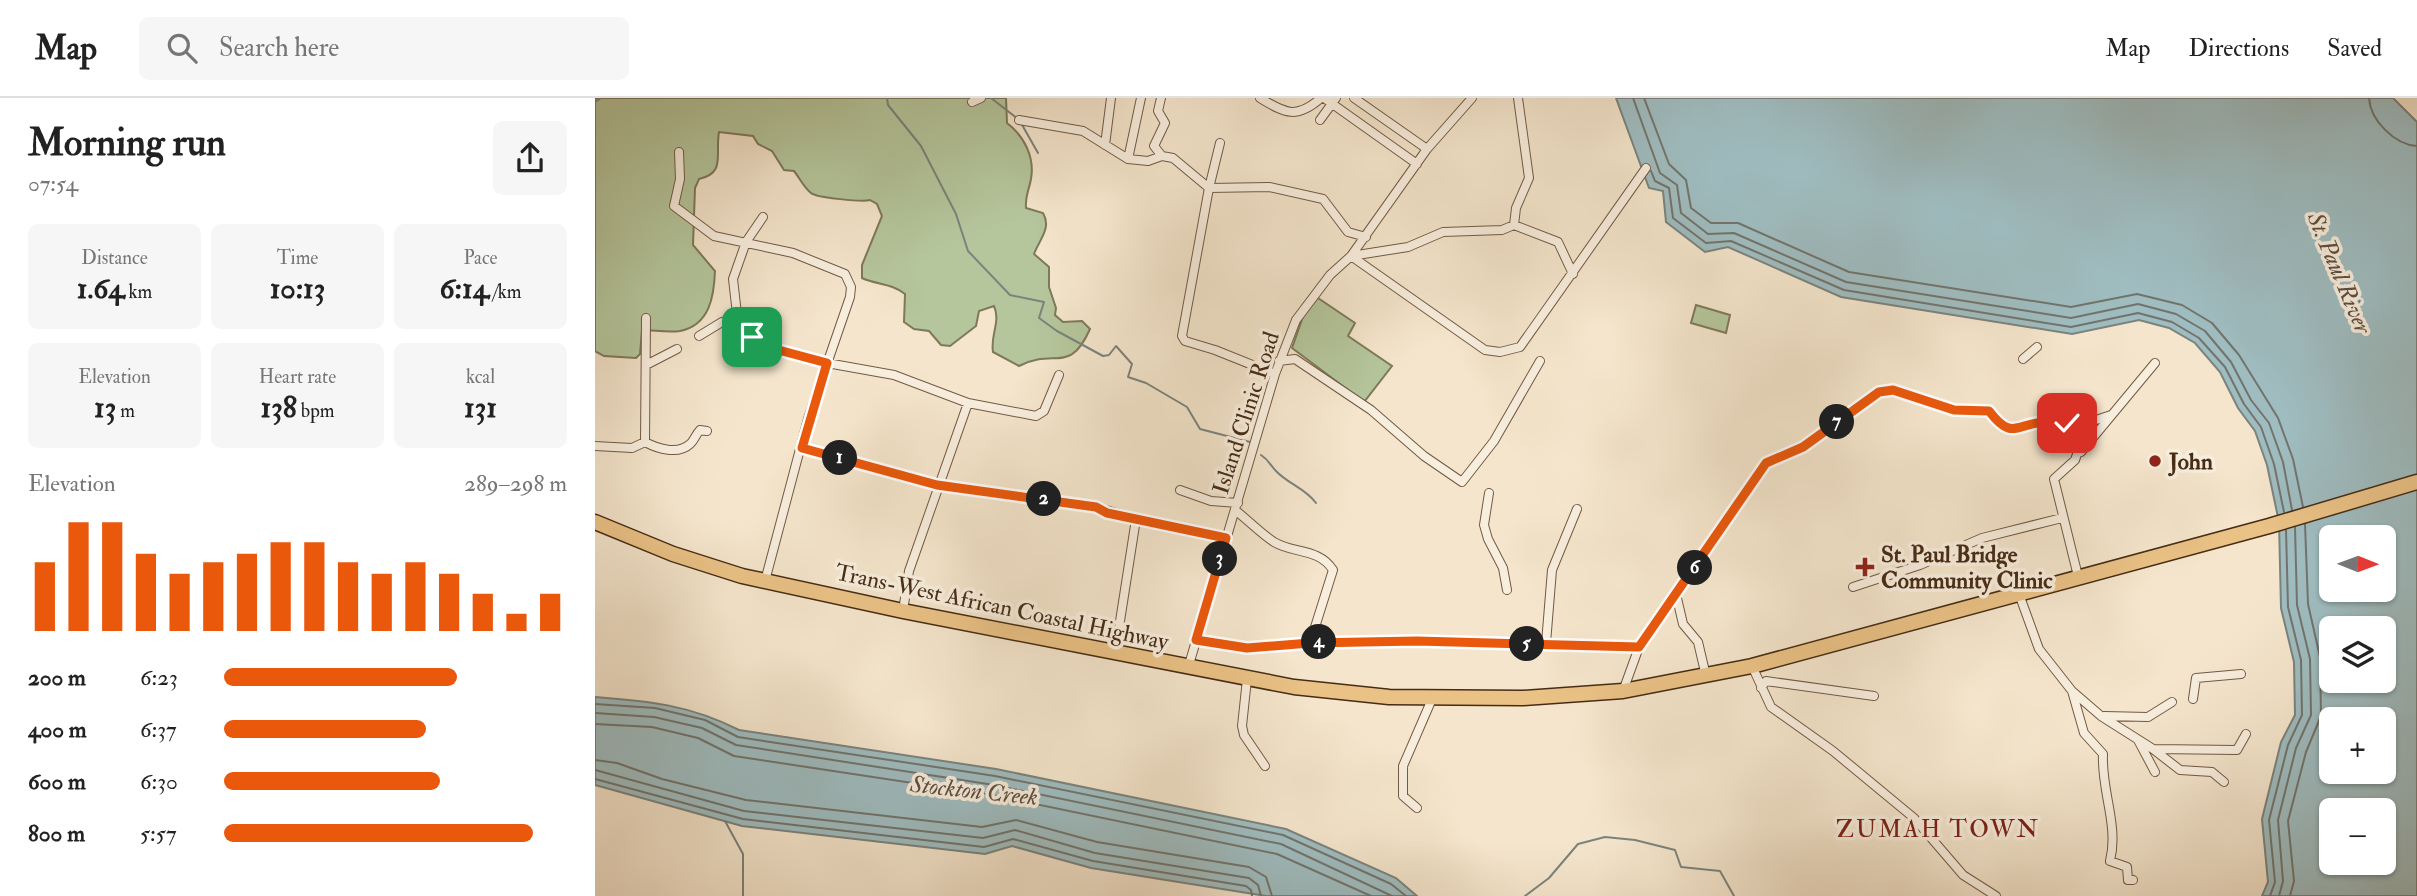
<!DOCTYPE html>
<meta charset="utf-8">
<style>
:root{--surface:#fff;--page:#f6f6f6;--text:#222;--muted:#767676;--line:#e0e0e0;--accent:#ea580c}
body{margin:0;font-family:"IM FELL Double Pica",serif;background:var(--page);color:var(--text);height:100vh;display:flex;flex-direction:column;font-size:26px;white-space:nowrap}
*{box-sizing:border-box;margin:0}
p{font-size:23px;color:var(--muted)}
.icon{flex:none;width:38px;height:38px;fill:none;stroke:currentColor;stroke-width:2;stroke-linecap:round;stroke-linejoin:round}
.map{position:relative;flex:1;overflow:hidden}
.details{display:flex;flex-direction:column;background:var(--surface);width:595px}
.details>*{flex:none}
.needle{width:46px;rotate:91deg}
.fabs{position:absolute;left:1724px;top:427px;display:grid;gap:14px}
.fabs a{display:grid;place-items:center;width:77px;height:77px;border-radius:10px;background:var(--surface);box-shadow:0 2px 5px #0004;font-size:35px}
.pin{position:absolute;display:grid;place-items:center;width:60px;height:60px;color:#fff;margin:-30px;border-radius:14px;box-shadow:0 4px 10px #0006}
.km{position:absolute;width:35px;height:35px;margin:-18px;border-radius:50%;background:#222;color:#fff;font-size:19px;line-height:35px;text-align:center}
.round{display:grid;place-items:center;flex:none;width:74px;height:74px;border-radius:10px;background:var(--page)}
.head{display:flex;align-items:center;justify-content:space-between;height:119px;padding:0 28px}
h1{font-size:38px;font-weight:700;line-height:52px}
.stats{display:grid;grid-template-columns:repeat(3,1fr);gap:10px;height:119px;padding:7px 28px}
.stats div{display:grid;align-content:center;border-radius:10px;background:var(--page);text-align:center}
.stats b{font-size:30px;font-weight:700}
.stats small{font-size:19px;font-weight:400}
.stats p{font-size:19px}
.chart{height:196px;padding:14px 28px}
.chart p{display:flex;justify-content:space-between}
.chart svg{width:100%;height:126px;margin-top:7px;stroke:var(--accent);stroke-width:6}
ul{padding:0 28px;list-style:none;font-size:23px}
li{display:grid;grid-template-columns:112px 84px 1fr;align-items:center;height:52px}
li i{height:18px;border-radius:9px;background:var(--accent)}
header{display:flex;align-items:center;gap:42px;box-sizing:border-box;height:98px;padding:0 35px;background:var(--surface);border-bottom:2px solid var(--line)}
header strong{font-size:33px}
nav{display:flex;gap:38px;margin-inline-start:auto;font-size:24px}
.search{width:490px;height:63px;background:var(--page);display:flex;align-items:center;gap:18px;box-sizing:border-box;padding:0 24px;border-radius:10px;color:var(--muted);font-size:26px}
main{display:flex;flex:1;min-height:0}
.map>svg:first-child{display:block}
.green{fill:#b5c69c;stroke:#7e7959;stroke-width:2}
.water{fill:#9fbdc1;stroke:#7b837d;stroke-width:2;fill-rule:evenodd}
.lines{fill:none;stroke-linecap:round;stroke-linejoin:round}
.shore{stroke:#72746c;stroke-width:2}
.stream{stroke:#7b837d;stroke-width:2}
.minor-casing{stroke:#725a44;stroke-width:10}
.trunk-casing{stroke:#462c16;stroke-width:17}
.minor{stroke:#f8eede;stroke-width:8}
.trunk{stroke:#eac286;stroke-width:14}
.route-casing{stroke:#fff;stroke-width:14}
.route{stroke:#ea580c;stroke-width:9}
.poi-dot{fill:#8f2418;stroke:#f8eede;stroke-width:2.5}
.labels{text-anchor:middle;dominant-baseline:central;stroke-width:7;stroke-linejoin:round;paint-order:stroke}
.street-label{font-size:23px;fill:#462c16;stroke:#f8eede}
.poi-label{font-size:23px;font-weight:bold;fill:#462c16;stroke:#f8eede;text-anchor:start}
.water-label{font-size:24px;font-style:italic;fill:#5c5041;stroke:#f8eede}
.neighbourhood-label{font-size:24px;letter-spacing:2px;fill:#7a1f14;stroke:#f8eede}
</style>
<header>
<strong>Map</strong>
<div class="search"><svg class="icon" aria-label="search" viewBox="0 0 24 24"><circle cx="10" cy="10" r="6"/><path d="M15 15l6 6"/></svg>Search here</div>
<nav><a>Map</a><a>Directions</a><a>Saved</a></nav>
</header>
<main>
<section class="details">
<div class="head"><div><h1>Morning run</h1><p>07:54</p></div><a class="round"><svg class="icon" aria-label="share" viewBox="0 0 24 24"><path d="M12 15V3M7 8l5-5 5 5M5 13v7h14v-7"/></svg></a></div>
<div class="stats">
<div><p>Distance</p><b>1.64<small> km</small></b></div>
<div><p>Time</p><b>10:13</b></div>
<div><p>Pace</p><b>6:14<small> /km</small></b></div>
</div>
<div class="stats">
<div><p>Elevation</p><b>13<small> m</small></b></div>
<div><p>Heart rate</p><b>138<small> bpm</small></b></div>
<div><p>kcal</p><b>131</b></div>
</div>
<div class="chart"><p><span>Elevation</span>289–298 m</p>
<svg viewBox="0 0 160 44" preserveAspectRatio="none"><path d="M5 44V20M15 44V6M25 44V6M35 44V17M45 44V24M55 44V20M65 44V17M75 44V13M85 44V13M95 44V20M105 44V24M115 44V20M125 44V24M135 44V31M145 44V38M155 44V31"/></svg>
</div>
<ul>
<li><b>200 m</b>6:23<i style="width:68%"></i></li>
<li><b>400 m</b>6:37<i style="width:59%"></i></li>
<li><b>600 m</b>6:30<i style="width:63%"></i></li>
<li><b>800 m</b>5:57<i style="width:90%"></i></li>
</ul>
</section>
<div class="map">
<svg width="1822" height="798" viewBox="0 0 1822 798">
<rect width="100%" height="100%" fill="#f4e5cc"/>
<filter id="stains"><feTurbulence type="fractalNoise" baseFrequency=".00286" numOctaves="4"/><feColorMatrix values="0 0 0 0 .2 0 0 0 0 .09 0 0 0 0 .02 0 0 0 .5 -.17"/></filter>
<radialGradient id="worn" r=".72"><stop offset=".6" stop-color="#630" stop-opacity="0"/><stop offset="1" stop-color="#630" stop-opacity=".3"/></radialGradient>
<!-- green -->
<path class="green" d="M0,0H411L412,25C429,38 440,59 436,81C434,92 430,98 431,110L448,115C457,130 444,142 439,156L454,169V189L461,210L460,217L468,224L487,223L495,231C474,278 460,249 424,268L398,254C395,237 406,224 399,208L384,213L381,228L355,248L346,247L334,233L319,231L309,224L310,196C296,185 282,187 267,180V167L287,118L282,106L275,102C268,104 222,100 216,95C209,90 204,79 199,73L189,72L177,53L163,46L158,38L124,34C120,57 131,75 104,81L100,90L98,147L120,173C119,198 115,227 85,233C73,235 59,232 47,232L45,256L41,260L9,258L0,253Z
M720,198L760,225L753,238L797,268L769,304L697,250L711,210Z
M1101,207L1135,217L1131,235L1096,225Z"/>
<!-- water -->
<path class="water" d="M1021,0H1798L1822,24V798H1667L1673,784L1667,721L1686,644L1700,617L1699,564L1686,510L1684,424L1672,367L1660,333L1643,310L1625,274L1600,245L1574,230L1544,222L1477,236L1246,199L1133,149L1110,154L1071,124L1068,93L1054,90ZM1736,439H1788V492H1736ZM1736,530H1788V583H1736ZM1736,621H1788V674H1736ZM1736,712H1788V765H1736Z
M0,599C54,603 95,607 144,632L401,671L691,731L801,780L822,798H671L496,770L417,748L390,756L147,728L0,687Z"/>
<g class="lines">
<!-- shore -->
<path class="shore" d="M1038,0L1065,75L1082,87L1086,115L1113,136L1139,135L1251,184L1476,220L1543,206L1581,216L1610,233L1636,264L1656,302L1674,325L1688,364L1697,412
M1049,0L1074,66L1091,82L1096,110L1116,125H1143L1254,174L1476,209L1542,196L1587,207L1617,225L1644,257L1683,320L1698,361L1708,409
M1774,0C1775,22 1800,47 1822,48
M1056,73L1060,83L1074,90L1078,120L1111,145L1136,143L1249,192L1476,229L1543,215L1577,224L1604,240L1630,269L1649,306L1666,329L1679,366L1689,414
M0,606L60,610L110,622L143,639L400,678L688,737L796,786L811,798
M0,615L59,619L107,630L141,647L399,687L686,746L797,798
M0,626L57,629L103,640L139,658L397,697L682,756L776,798
M0,662L22,665L67,681L151,702L387,729L421,722L502,744L654,769L671,779L677,798
M0,672L149,713L388,740L420,732L500,755L654,780L663,787L666,798
M0,681L148,721L389,749L418,741L498,763L651,788L656,792L657,798
M1675,798L1680,784L1674,722L1693,647L1707,617L1706,562L1693,509L1691,432
M1684,798L1688,783L1683,722L1701,650L1716,617L1715,561L1702,507L1700,429
M1695,798L1699,783L1693,723L1711,654L1726,618L1725,559L1713,506L1710,426"/>
<!-- stream -->
<path class="stream" d="M292,0L293,7L326,48L361,116L373,153L415,197L449,204L444,220L462,233L508,258L514,257L521,248L537,266L533,279L551,285L592,309L605,331L655,344
M396,0L423,21
M0,4L6,0
M426,25L443,55
M666,357C674,362 675,367 681,373C693,386 710,390 721,405
M130,723L148,756V798
M930,798L954,780L983,746L1010,739L1040,742L1080,752L1086,769L1125,773L1139,798"/>
<defs>
<path id="minor" d="M566,0L563,13L570,25L559,48L567,58
M665,0C691,16 702,21 726,0
M729,0L822,66
M759,0L832,51
M923,0L934,80L921,110L919,127L963,144L978,176
M377,4L386,0
M424,22L488,33L533,61L553,63L567,58L578,60L614,90L587,238L590,243L620,252L680,276
M725,22L741,0
M625,45L614,90L674,89L728,101L753,134L771,139
M510,47L516,0
M84,54L85,81L79,108L119,138L198,155L250,176L256,189L255,199L213,321L170,483
M533,61L546,0
M168,119L151,144L138,181L142,216L157,239L175,250L232,265L299,277L373,305L441,318L449,313L464,277
M919,127L907,132L848,134L813,149L756,158L890,252L905,254L925,249L1051,70
M104,238L127,224L148,229
M1428,261L1442,249
M684,263L700,261L776,312L829,358L867,384L899,343L945,263
M51,267L82,251
M1478,325H1492L1516,317
M50,344C63,351 83,357 95,346C99,343 101,336 105,332L112,333
M0,348L37,350L50,344L51,220
M207,350L342,388L458,402L501,409L541,421L520,555
M1486,354L1560,265
M585,392L616,403L643,405
M894,395L889,427L893,441L908,470L912,492
M640,412C653,422 665,435 679,444C699,456 724,450 738,472L715,545
M541,421L631,440
M1258,489L1325,467L1387,440L1467,420
M1081,496L1088,526L1103,544L1111,578
M1424,496L1444,551L1477,593L1506,618L1558,651L1642,652L1651,636
M308,513L314,473L373,305
M601,542L652,550L715,545L822,543L1044,549
M951,545L957,472L982,411
M1157,568L1176,609L1238,653L1319,720L1368,777L1401,798
M593,570L680,276L701,222L735,177L756,158L832,51L877,0
M652,581L647,628L649,637L670,668
M1166,590L1171,583L1279,598
M1028,593L1044,549L1171,365L1208,349L1284,294L1298,292L1359,312L1393,313C1417,343 1421,326 1449,324C1460,323 1473,325 1483,328L1489,336L1480,362L1459,381L1483,478
M1477,593L1489,635L1508,656C1506,693 1524,727 1515,763L1532,769L1533,782H1538
M1598,601L1601,580L1646,576
M1509,618L1553,619L1577,604
M1543,642L1560,674
M1558,651L1585,672L1617,674L1629,684
M822,710L808,698V668L837,601"/>
<path id="trunk" d="M0,424L78,456L147,478L308,513L699,589L794,599L928,600L1028,593L1157,568L1674,428L1822,384"/>
</defs>
<!-- minor casing -->
<use href="#minor" class="minor-casing"/>
<!-- trunk casing -->
<use href="#trunk" class="trunk-casing"/>
<!-- minor -->
<use href="#minor" class="minor"/>
<!-- trunk -->
<use href="#trunk" class="trunk"/>
</g>
<g class="lines">
<defs>
<path id="route" d="M157,239L176,250L232,265L207,350L342,387L501,409L512,415L631,440L601,542L652,550L715,545L822,543L1044,549L1171,365L1208,349L1284,294L1298,292L1359,312L1394,313C1417,343 1421,326 1449,324C1456,323 1465,324 1472,325"/>
</defs>
<!-- route casing -->
<use href="#route" class="route-casing"/>
<!-- route -->
<use href="#route" class="route"/>
</g>
<!-- markers -->
<g class="poi-dot">
<circle cx="1560" cy="363" r="7"/>
<path d="M1266.5 458.5h7v7h7v7h-7v7h-7v-7h-7v-7h7z"/>
</g>
<g class="labels">
<!-- street labels -->
<g class="street-label">
<text transform="translate(651 315) rotate(-72)">Island Clinic Road</text>
<text transform="translate(407 509) rotate(12)">Trans-West African Coastal Highway</text>
</g>
<!-- poi labels -->
<g class="poi-label">
<text x="1574" y="363">John</text>
<text x="1286" y="456">St. Paul Bridge<tspan x="1286" dy="26">Community Clinic</tspan></text>
</g>
<!-- water labels -->
<g class="water-label">
<text transform="translate(1744 175) rotate(67)">St. Paul River</text>
<text transform="translate(379 693) rotate(6)">Stockton Creek</text>
</g>
<!-- neighbourhood labels -->
<g class="neighbourhood-label">
<text x="1343" y="731">ZUMAH TOWN</text>
</g>
</g>
<rect width="100%" height="100%" filter="url(#stains)"/>
<rect width="100%" height="100%" fill="url(#worn)"/>
</svg>
<div class="fabs">
<a><svg class="needle" viewBox="-14 -14 28 28"><path d="M0-13l5 13h-10z" fill="#e53935"/><path d="M0 13l5-13h-10z" fill="#767676"/></svg></a>
<a><svg class="icon" aria-label="layers" viewBox="0 0 24 24"><path d="M12 4l9 5-9 5-9-5zM3 14l9 5 9-5"/></svg></a>
<a>+</a>
<a>−</a>
</div>
<div class="pin" style="left:157px;top:239px;background:#1e9e55"><svg class="icon" aria-label="arrive" viewBox="0 0 24 24"><path d="M6 21V4h12l-3 4 3 4H6"/></svg></div>
<div class="pin" style="left:1472px;top:325px;background:#d93025"><svg class="icon" aria-label="check" viewBox="0 0 24 24"><path d="M5 12l5 5 9-10"/></svg></div>
<b class="km" style="left:245px;top:360px">1</b>
<b class="km" style="left:449px;top:401px">2</b>
<b class="km" style="left:625px;top:461px">3</b>
<b class="km" style="left:724px;top:544px">4</b>
<b class="km" style="left:932px;top:546px">5</b>
<b class="km" style="left:1100px;top:470px">6</b>
<b class="km" style="left:1242px;top:324px">7</b>
</div>
</main>
